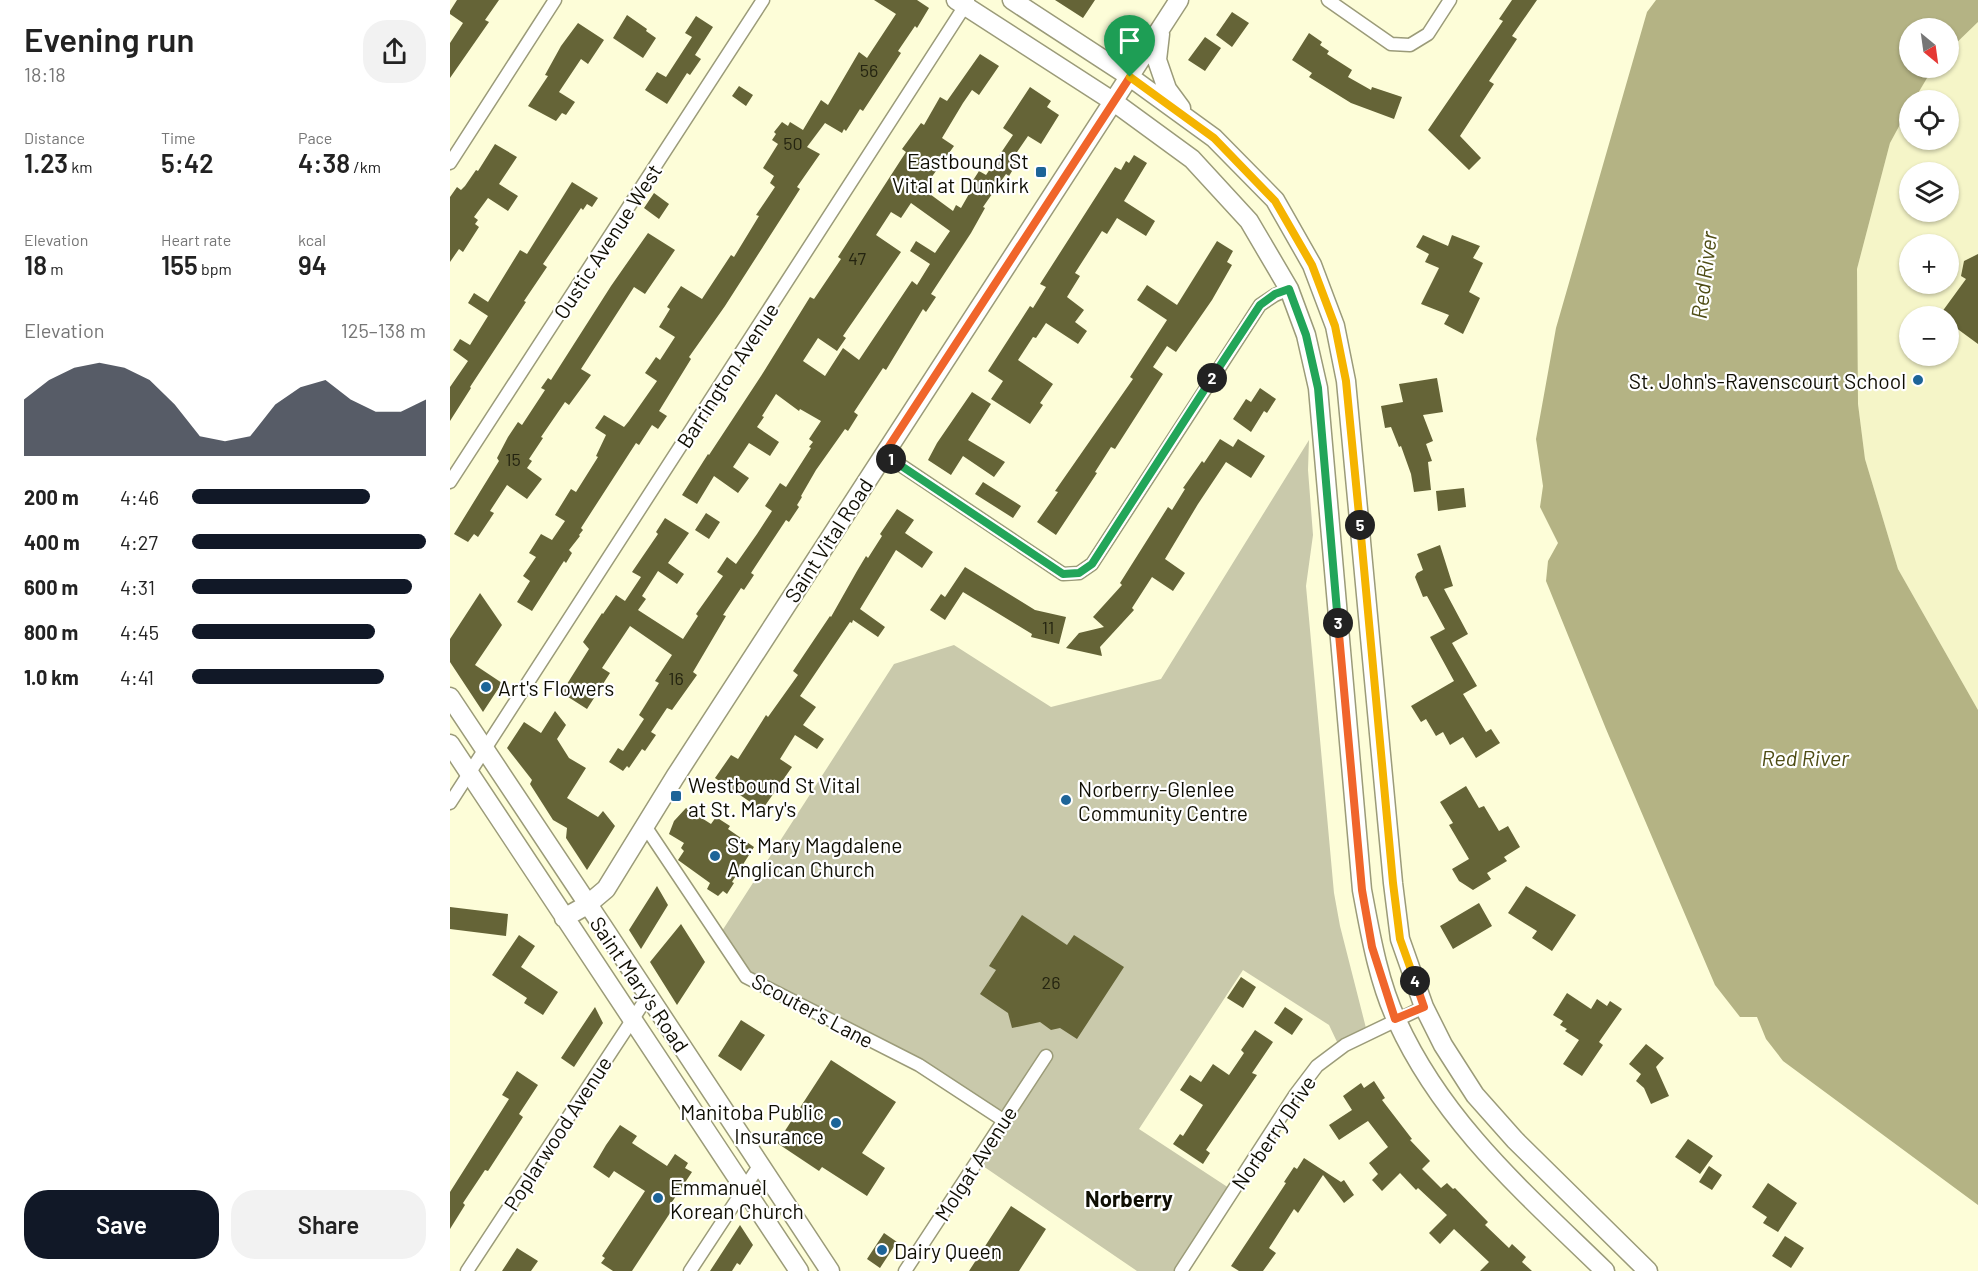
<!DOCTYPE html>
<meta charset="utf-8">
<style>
:root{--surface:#fff;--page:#f2f2f2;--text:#222;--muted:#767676;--accent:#111827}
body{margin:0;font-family:Barlow,sans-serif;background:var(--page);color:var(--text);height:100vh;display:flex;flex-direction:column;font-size:22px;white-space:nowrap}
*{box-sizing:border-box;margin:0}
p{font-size:20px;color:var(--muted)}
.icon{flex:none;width:33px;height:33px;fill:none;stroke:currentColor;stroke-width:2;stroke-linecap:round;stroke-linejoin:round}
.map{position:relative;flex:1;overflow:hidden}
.sheet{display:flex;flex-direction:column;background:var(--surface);width:450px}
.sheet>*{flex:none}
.needle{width:39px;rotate:151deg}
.buttons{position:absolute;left:1449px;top:18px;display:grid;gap:12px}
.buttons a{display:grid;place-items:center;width:60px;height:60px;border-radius:50%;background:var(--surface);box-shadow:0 2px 4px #0004;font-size:30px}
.pin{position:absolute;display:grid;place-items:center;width:51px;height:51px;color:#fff;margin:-62px -26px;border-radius:50% 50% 50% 0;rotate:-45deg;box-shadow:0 0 6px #0007}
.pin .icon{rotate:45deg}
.km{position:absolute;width:30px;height:30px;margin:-15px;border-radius:50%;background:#222;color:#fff;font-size:16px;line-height:30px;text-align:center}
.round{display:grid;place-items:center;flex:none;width:63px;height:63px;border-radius:24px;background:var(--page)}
.summary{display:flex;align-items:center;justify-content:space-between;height:102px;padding:0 24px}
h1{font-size:33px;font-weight:600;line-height:45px}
.metrics{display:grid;grid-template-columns:repeat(3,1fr);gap:9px;height:102px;padding:6px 24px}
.metrics div{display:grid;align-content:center}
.metrics b{font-size:26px;font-weight:600}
.metrics small{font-size:16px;font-weight:400}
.metrics p{font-size:16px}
.chart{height:168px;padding:12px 24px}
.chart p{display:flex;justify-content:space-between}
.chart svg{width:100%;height:108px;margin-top:6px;fill:var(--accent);opacity:.7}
.action{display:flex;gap:12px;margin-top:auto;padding:12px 24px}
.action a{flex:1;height:69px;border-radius:24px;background:var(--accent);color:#fff;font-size:24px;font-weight:600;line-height:69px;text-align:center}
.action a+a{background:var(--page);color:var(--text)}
ul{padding:0 24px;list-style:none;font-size:20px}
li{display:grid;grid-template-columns:96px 72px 1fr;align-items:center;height:45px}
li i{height:15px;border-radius:8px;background:var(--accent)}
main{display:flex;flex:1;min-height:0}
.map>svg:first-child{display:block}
.built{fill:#f5f5c8;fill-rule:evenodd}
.green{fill:#c9c9ab}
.water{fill:#b4b384}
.building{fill:#656437;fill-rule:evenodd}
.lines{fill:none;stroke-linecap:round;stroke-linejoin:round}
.street-casing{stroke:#9b9b79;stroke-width:15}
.secondary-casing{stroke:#9b9b79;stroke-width:21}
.street{stroke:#fff;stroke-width:12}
.secondary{stroke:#fff;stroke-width:18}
.split-1-casing{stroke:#fff;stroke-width:12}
.split-2-casing{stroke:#fff;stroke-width:12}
.split-3-casing{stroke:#fff;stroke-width:12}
.split-4-casing{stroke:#fff;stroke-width:12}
.split-5-casing{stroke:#fff;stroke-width:12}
.split-6-casing{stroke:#fff;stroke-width:12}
.split-1{stroke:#f0652b;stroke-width:8}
.split-2{stroke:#22a559;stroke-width:8}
.split-3{stroke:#22a559;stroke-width:8}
.split-4{stroke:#f0652b;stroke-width:8}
.split-5{stroke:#f5b400;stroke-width:8}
.split-6{stroke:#f5b400;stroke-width:8}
.poi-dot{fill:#1d6498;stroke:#fff;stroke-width:2}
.labels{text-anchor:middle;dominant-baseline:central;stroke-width:4.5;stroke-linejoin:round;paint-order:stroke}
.number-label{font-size:18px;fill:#242410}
.poi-label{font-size:21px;fill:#0f0e03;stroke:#fff;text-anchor:start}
.street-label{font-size:21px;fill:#0f0e03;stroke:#fff}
.water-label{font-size:22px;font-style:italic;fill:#4e4c14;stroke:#fff}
.neighbourhood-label{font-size:22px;font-weight:bold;fill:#0f0e03;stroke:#fff}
</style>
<main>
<section class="sheet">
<div class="summary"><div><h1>Evening run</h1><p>18:18</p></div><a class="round"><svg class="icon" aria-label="share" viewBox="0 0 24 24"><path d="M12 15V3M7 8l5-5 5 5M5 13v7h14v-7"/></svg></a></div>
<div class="metrics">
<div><p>Distance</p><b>1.23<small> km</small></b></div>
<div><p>Time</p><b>5:42</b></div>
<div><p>Pace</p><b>4:38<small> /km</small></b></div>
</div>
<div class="metrics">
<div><p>Elevation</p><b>18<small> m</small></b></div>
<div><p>Heart rate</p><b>155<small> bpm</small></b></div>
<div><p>kcal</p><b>94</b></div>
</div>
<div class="chart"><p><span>Elevation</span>125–138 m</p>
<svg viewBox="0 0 160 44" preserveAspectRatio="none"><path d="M0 44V21L10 13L20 8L30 6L40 8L50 13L60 23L70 36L80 38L90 36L100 23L110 16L120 13L130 21L140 26L150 26L160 21V44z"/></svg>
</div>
<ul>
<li><b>200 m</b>4:46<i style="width:76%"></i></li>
<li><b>400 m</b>4:27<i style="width:100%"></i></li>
<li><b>600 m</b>4:31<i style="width:94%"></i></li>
<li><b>800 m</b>4:45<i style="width:78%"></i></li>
<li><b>1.0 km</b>4:41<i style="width:82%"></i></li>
</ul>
<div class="action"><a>Save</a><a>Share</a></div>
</section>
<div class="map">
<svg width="1528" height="1271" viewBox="0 0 1528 1271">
<rect width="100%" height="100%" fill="#fdfdd8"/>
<!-- built -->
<path class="built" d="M1528,22V710L1448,569L1415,459L1408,404L1407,269L1440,143L1459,108L1460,140H1498V100H1464L1483,68H1498L1499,50ZM1460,172H1498V212H1460ZM1460,244H1498V284H1460ZM1460,316H1498V356H1460Z"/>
<!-- green -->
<path class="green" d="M859,440L858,470L863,535L856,586L884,893L890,926L916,1028L888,1044L879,1025L793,970L689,1129L779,1188L726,1271H687L530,1164L557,1120L299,974L272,931L444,664L504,645L601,707L711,679Z"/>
<!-- water -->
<path class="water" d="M1206,0H1528V22L1499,50L1498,28H1460V68H1483L1464,100H1460L1459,108L1440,143L1407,269L1408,404L1415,459L1448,569L1528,710V1205L1333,1061L1316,1039L1307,1017H1290L1265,985L1156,729L1096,581L1098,561L1108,543L1090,507L1093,486L1086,439L1106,328L1197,12Z"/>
<!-- building -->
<path class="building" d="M7,0H49L35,20L39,22L0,78V43L13,23L0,14V11Z
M424,0H467L479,8L467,28L465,26L448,51L451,53L413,111L410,109L396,131L394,129L392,133L375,123L357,147L370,154L347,187L350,189L275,306L239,357L241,359L209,411L217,416L208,429L202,425L189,445L186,443L131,528L133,530L129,535L130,536L119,550L122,553L116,563L114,561L110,567L82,611L67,602L80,581L73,576L86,557L79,553L91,534L102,540L115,521L105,515L121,489L126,492L148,457L146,456L156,435L145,428L154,415L174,427L179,421L207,381L195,373L206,357L210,360L225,337L209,327L220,309L217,307L231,286L252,299L281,255L284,257L309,216L306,215L325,187L320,183L324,176L313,168L328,144L322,140L326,134L324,132L332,122L338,126L340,122L353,130L371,100L378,105L409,52L417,58L446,14Z
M605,0H645L633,18Z
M1062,0H1087L1062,36L1067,39L1039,81L1044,84L1010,136L1031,158L1019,170L978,130L1053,21L1049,19Z
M782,12L799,23L782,47L766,35Z
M177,15L197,29L196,31L206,38L193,58L163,38Z
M246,16L263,27L245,55L251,59L240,75L237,73L217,104L195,90L207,72L216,77L242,37L235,33Z
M128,23L154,40L138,64L131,59L109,92L125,102L116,115L112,113L106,121L78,106L98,76L95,75L111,46Z
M859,33L872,42L870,45L879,51L877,54L902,70L898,77L921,90L922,87L952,97L944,119L901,103L859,77L862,73L842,60Z
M755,37L771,48L755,71L738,60Z
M530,54L549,66L529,95L522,90L513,103L492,138L504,146L473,189L503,211L506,205L511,208L523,187L520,185L529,171L536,175L563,135L553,128L580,87L601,101L597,107L609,115L591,144L578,136L565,155L570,158L559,176L556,174L533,207L535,208L521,233L481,294L486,297L476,312L473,309L436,370L433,368L404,412L408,415L398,431L395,429L366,470L351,496L352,497L347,505L349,507L339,522L336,520L301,573L304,575L294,590L291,588L273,615L276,616L243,672L247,675L222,710L217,708L201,732L206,735L195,751L192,749L179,768L177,766L173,771L159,762L168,748L173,751L194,719L189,715L209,683L205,681L222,655L180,626L152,668L160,673L137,709L104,688H115L117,684L139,649L133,642L152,613L153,614L166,595L175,601L191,577L182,572L208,534L206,532L215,518L239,533L218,563L234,574L227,584L208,571L192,596L196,599L188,610L233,639L248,616L246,614L273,576L267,572L277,557L286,564L307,534L322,511L315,506L330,483L336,487L361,448L359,447L363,442L359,439L371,421L350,409L349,411L326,394L312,416L314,417L307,427L329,442L320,456L299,443L283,467L299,478L288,493L264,476L247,504L232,495L258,454L259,455L311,376L360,297L364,299L391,259L388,257L456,152L452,149L471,123L474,125L490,97L497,101ZM461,203L500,231L485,253L466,241L460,251L480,264L467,285L462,281L409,360L393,348L375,376L353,361L368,338L387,351L396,338L393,336L451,252L426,235L441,212L451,218Z
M289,86L303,95L296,106L282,96Z
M45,144L67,157L49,184L68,196L58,211L38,198L24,217L28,220L25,224L29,227L13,252L9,249L0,262V197L7,187L11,190L15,186L26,170L28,171Z
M684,155L697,163L674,201L705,221L696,236L667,218L657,234L652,231L625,273L630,276L617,297L634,310L625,322L637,331L628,344L596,323L586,338L583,337L568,360L603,384L590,403L593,405L580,424L541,399L553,381L538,371L580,306L583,308L596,287L590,284L665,167L671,170L676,161L679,163Z
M122,182L148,198L142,207L137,204L133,210L131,208L93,264L97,267L74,301L76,302L20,387L21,388L0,421V387L18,361L3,350L10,339L20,345L38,316L18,303L24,293L38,302L70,250L77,254Z
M204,193L219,204L209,219L194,208Z
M198,233L225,250L195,294L184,287L131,369L141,375L119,405L115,402L91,437L93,438L79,459L82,461L77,468L92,479L77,499L57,485L40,511L44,513L28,537L24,534L18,542L4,534L49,461L47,458L58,437L68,422L72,425L95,390L91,388L98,378L101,380L161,286Z
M973,235L998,246L1002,235L1030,246L1023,258L1033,263L1019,292L1030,298L1013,334L994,324L999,315L971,304L989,268L975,262L979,254L966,247Z
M767,241L783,251L777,262L782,265L762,300L726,352L717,346L703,367L713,374L665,449L661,447L645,472L647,473L606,535L587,522L608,492L605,491L683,379L680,377L717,320L687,300L697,285L727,305Z
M1528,254V344L1498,322V316H1489L1516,279L1511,276L1514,261Z
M987,378L993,412L973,415L983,441L976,444L982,461L978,462L981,490L964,492L961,474L951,446L949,447L941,427L935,428L931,406L953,402L949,384Z
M810,388L826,399L817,413L814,411L801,432L783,419L796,399L801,402Z
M522,392L541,404L518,440L555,462L544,477L513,456L501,475L478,460L487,443Z
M770,439L783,447L788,439L815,456L801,478L776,462L748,504L715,559L735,573L723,591L702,577L682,608L684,610L650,647L652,656L616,648L629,633L654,627L643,617L672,585L670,583L718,507L722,510L735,489L733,488L752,461L754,463Z
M533,482L571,506L563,518L525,494Z
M1014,488L1016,507L988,511L986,491Z
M447,509L464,520L455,533L483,552L472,568L446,550L410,609L435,627L428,637L403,620L402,623L400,622L350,696L366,707L353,725L374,739L367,749L345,735L330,759L342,767L312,810L265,778L281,755L288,759L316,715L318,717L348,675L343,671L380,616L381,617L407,571L416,556L418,558L432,536L430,534Z
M256,513L270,522L259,539L245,530Z
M990,545L1003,586L994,589L1018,634L1002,643L1027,686L1013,694L1036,732L1041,729L1050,743L1026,758L1013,737L1000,745L993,732L986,736L976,719L971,722L961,706L1004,681L980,637L995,629L977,596L973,597L965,577L967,573L973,570L967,554Z
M515,567L585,610L616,617L609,644L581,637L582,634L513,592L495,620L480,610L491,594L495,597Z
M30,593L52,625L25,665L52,683L33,712L0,662V639Z
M105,711L116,725L107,739L119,758L136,768L117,798L148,817L153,811L165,826L137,870L116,838L117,828L103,820L80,784L82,780L57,748L74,722L91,733Z
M1016,786L1029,808L1034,806L1049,831L1058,826L1070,847L1054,857L1057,861L1037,873L1041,879L1023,890L1009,881L1002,869L1019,859L999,825L1003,823L990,802Z
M236,808L261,824L266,817L280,826L278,829L304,847L282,882L284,883L277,894L273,891L268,896L257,889L260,883L228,860L234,851L231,848L234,843L219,834L224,821Z
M207,886L218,905L191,949L179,930Z
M1076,886L1126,915L1102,951L1082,938L1087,931L1058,913Z
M1029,903L1042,926L1003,949L990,926Z
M0,907L58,914L56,936L0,929Z
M572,915L617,945L624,935L674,967L627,1039L610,1028L601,1030L590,1022L562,1028L558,1013L530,994L546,970L539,966Z
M231,924L255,962L227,1005L200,962Z
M69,935L85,946L71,967L108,992L93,1015L74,1003L77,998L42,975Z
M791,977L806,987L793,1008L777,998Z
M1117,993L1141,1009L1147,999L1157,1006L1160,1001L1172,1009L1149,1042L1153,1045L1132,1076L1113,1064L1129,1040L1115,1031L1117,1029L1110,1025L1113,1021L1103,1015Z
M145,1007L153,1023L124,1067L111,1058Z
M835,1007L853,1019L842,1035L824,1023Z
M291,1020L315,1035L291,1071L268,1056Z
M805,1030L823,1042L802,1073L807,1075L756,1150L760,1153L753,1164L723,1144L730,1134L733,1136L753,1105L730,1090L740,1075L751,1082L763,1064L779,1075L794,1053L791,1050Z
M1196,1044L1214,1058L1206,1067L1219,1096L1201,1104L1194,1088L1186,1081L1191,1074L1179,1064Z
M381,1060L446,1102L412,1153L435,1168L417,1196L372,1167L369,1171L327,1143Z
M67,1071L88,1085L69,1114L73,1117L38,1171L35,1170L13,1203L15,1205L0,1229V1192L59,1099L52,1095Z
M924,1081L935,1098L932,1100L962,1139L960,1140L980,1161L972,1169L991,1188L997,1183L1003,1189L1005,1188L1038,1222L1035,1225L1059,1248L1062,1244L1076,1257L1072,1262L1082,1271H1030L1039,1262L1004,1229L990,1244L979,1233L997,1215L968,1188L966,1190L950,1173L932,1191L922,1180L928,1174L919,1163L938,1147L918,1121L889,1140L879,1125L902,1110L893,1096L911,1083L914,1088Z
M170,1125L187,1136L182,1143L217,1166L225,1154L238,1163L235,1168L242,1172L220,1205L224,1207L182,1271H163L151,1263L155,1258L152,1256L195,1191L164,1171L159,1178L143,1167L156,1145Z
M1238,1139L1263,1156L1250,1174L1225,1157Z
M854,1158L891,1182L894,1180L904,1195L894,1203L873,1175L848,1213L844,1209L819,1248L826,1253L813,1271H789L781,1266L836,1183L834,1182L844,1167L847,1169Z
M1259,1166L1272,1175L1262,1190L1249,1182Z
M1318,1183L1347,1203L1328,1232L1313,1223L1317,1217L1302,1207Z
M561,1206L596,1229L569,1271H519Z
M290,1225L303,1245L290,1265L287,1263L282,1271H260Z
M434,1233L447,1242L430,1268L417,1259Z
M1335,1236L1354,1248L1341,1268L1322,1256Z
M67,1248L88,1261L81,1271H52Z"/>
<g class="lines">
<defs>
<path id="street" d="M878,0L941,44L960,45L978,34L1000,0
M0,163L105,0
M434,454L613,574L629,573L642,564L810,305L825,295L839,289
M0,482L313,0
M0,803L518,1
M195,826L296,977L469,1065L553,1120
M17,1271L198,996
M240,1271L311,1163
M455,1271L596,1056
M731,1271L845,1095L867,1066L895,1045L974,1007"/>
<path id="secondary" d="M506,0L664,102L742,159L799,221L839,289L856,335L868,388L912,890C920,932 928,981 947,1021C994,1124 1075,1193 1155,1271
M562,0L680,77L764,138L825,200L862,265L885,326L896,381L943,883L950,939L974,1007L993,1045L1025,1095L1065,1140L1198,1271
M710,34L707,60L717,89L731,108
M0,697C127,888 255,1079 380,1271
M0,744L349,1271
M114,918L137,905L156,889L225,777L729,0"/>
</defs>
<!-- street casing -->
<use href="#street" class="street-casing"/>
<!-- secondary casing -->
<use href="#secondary" class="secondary-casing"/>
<!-- street -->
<use href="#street" class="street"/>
<!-- secondary -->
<use href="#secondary" class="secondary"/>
</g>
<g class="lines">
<defs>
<path id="split-1" d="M441,459L434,454L680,77"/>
<path id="split-2" d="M441,459L613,574L629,573L642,564L762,378"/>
<path id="split-3" d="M762,378L810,305L825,294L839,289L856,335L868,388L888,623"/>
<path id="split-4" d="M888,623L912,890L922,947L945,1019L974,1007L965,981"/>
<path id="split-5" d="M910,525L943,883L950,939L965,981"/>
<path id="split-6" d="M680,77L764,138L825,201L862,265L885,326L896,381L910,525"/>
</defs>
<!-- split-1 casing -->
<use href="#split-1" class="split-1-casing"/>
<!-- split-2 casing -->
<use href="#split-2" class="split-2-casing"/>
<!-- split-3 casing -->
<use href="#split-3" class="split-3-casing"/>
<!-- split-4 casing -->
<use href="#split-4" class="split-4-casing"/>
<!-- split-5 casing -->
<use href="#split-5" class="split-5-casing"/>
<!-- split-6 casing -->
<use href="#split-6" class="split-6-casing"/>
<!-- split-1 -->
<use href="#split-1" class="split-1"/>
<!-- split-2 -->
<use href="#split-2" class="split-2"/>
<!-- split-3 -->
<use href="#split-3" class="split-3"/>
<!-- split-4 -->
<use href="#split-4" class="split-4"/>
<!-- split-5 -->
<use href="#split-5" class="split-5"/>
<!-- split-6 -->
<use href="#split-6" class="split-6"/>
</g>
<!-- markers -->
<g class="poi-dot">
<rect x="585" y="166" width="12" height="12" rx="3"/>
<circle cx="1468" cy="380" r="6"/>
<circle cx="36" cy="687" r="6"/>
<rect x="220" y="790" width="12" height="12" rx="3"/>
<circle cx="616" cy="800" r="6"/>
<circle cx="265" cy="856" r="6"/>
<circle cx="386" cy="1123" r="6"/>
<circle cx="208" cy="1198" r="6"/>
<circle cx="432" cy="1250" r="6"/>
</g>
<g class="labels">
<!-- number labels -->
<g class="number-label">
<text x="419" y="70">56</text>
<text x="343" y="143">50</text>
<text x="407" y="258">47</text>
<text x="63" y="459">15</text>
<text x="598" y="627">11</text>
<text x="226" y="678">16</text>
<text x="601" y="982">26</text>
</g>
<!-- poi labels -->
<g class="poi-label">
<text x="579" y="160" text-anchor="end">Eastbound St<tspan x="579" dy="24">Vital at Dunkirk</tspan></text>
<text x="1456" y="380" text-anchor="end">St. John's-Ravenscourt School</text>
<text x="48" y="687">Art's Flowers</text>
<text x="238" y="784">Westbound St Vital<tspan x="238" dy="24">at St. Mary's</tspan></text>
<text x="628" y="788">Norberry-Glenlee<tspan x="628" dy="24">Community Centre</tspan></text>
<text x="277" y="844">St. Mary Magdalene<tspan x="277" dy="24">Anglican Church</tspan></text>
<text x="374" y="1111" text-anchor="end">Manitoba Public<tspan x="374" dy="24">Insurance</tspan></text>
<text x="220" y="1186">Emmanuel<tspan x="220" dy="24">Korean Church</tspan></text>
<text x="444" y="1250">Dairy Queen</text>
</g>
<!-- street labels -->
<g class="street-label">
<text transform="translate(157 241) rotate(-57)">Oustic Avenue West</text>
<text transform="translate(277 375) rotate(-57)">Barrington Avenue</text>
<text transform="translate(378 540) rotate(-57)">Saint Vital Road</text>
<text transform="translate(190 984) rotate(56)">Saint Mary's Road</text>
<text transform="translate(363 1010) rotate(28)">Scouter's Lane</text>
<text transform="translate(823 1132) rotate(-56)">Norberry Drive</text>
<text transform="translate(107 1133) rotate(-57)">Poplarwood Avenue</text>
<text transform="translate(525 1163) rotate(-57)">Molgat Avenue</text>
</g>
<!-- water labels -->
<g class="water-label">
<text transform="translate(1253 275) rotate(-83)">Red River</text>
<text x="1355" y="757">Red River</text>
</g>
<!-- neighbourhood labels -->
<g class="neighbourhood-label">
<text x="679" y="1198">Norberry</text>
</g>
</g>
</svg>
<div class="buttons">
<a><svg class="needle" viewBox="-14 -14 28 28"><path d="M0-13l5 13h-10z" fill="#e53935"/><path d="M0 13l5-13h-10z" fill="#767676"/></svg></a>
<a><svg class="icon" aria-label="locate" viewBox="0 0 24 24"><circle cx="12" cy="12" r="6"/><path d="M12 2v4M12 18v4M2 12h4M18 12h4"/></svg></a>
<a><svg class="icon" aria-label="layers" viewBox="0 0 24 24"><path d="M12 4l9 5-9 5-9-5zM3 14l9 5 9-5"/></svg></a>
<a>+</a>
<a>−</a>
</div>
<div class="pin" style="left:680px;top:77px;background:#1e9e55"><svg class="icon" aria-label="arrive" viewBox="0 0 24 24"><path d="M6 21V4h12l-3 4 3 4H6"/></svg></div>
<b class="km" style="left:441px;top:459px">1</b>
<b class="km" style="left:762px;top:378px">2</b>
<b class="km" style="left:888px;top:623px">3</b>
<b class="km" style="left:965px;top:981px">4</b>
<b class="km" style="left:910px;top:525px">5</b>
</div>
</main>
